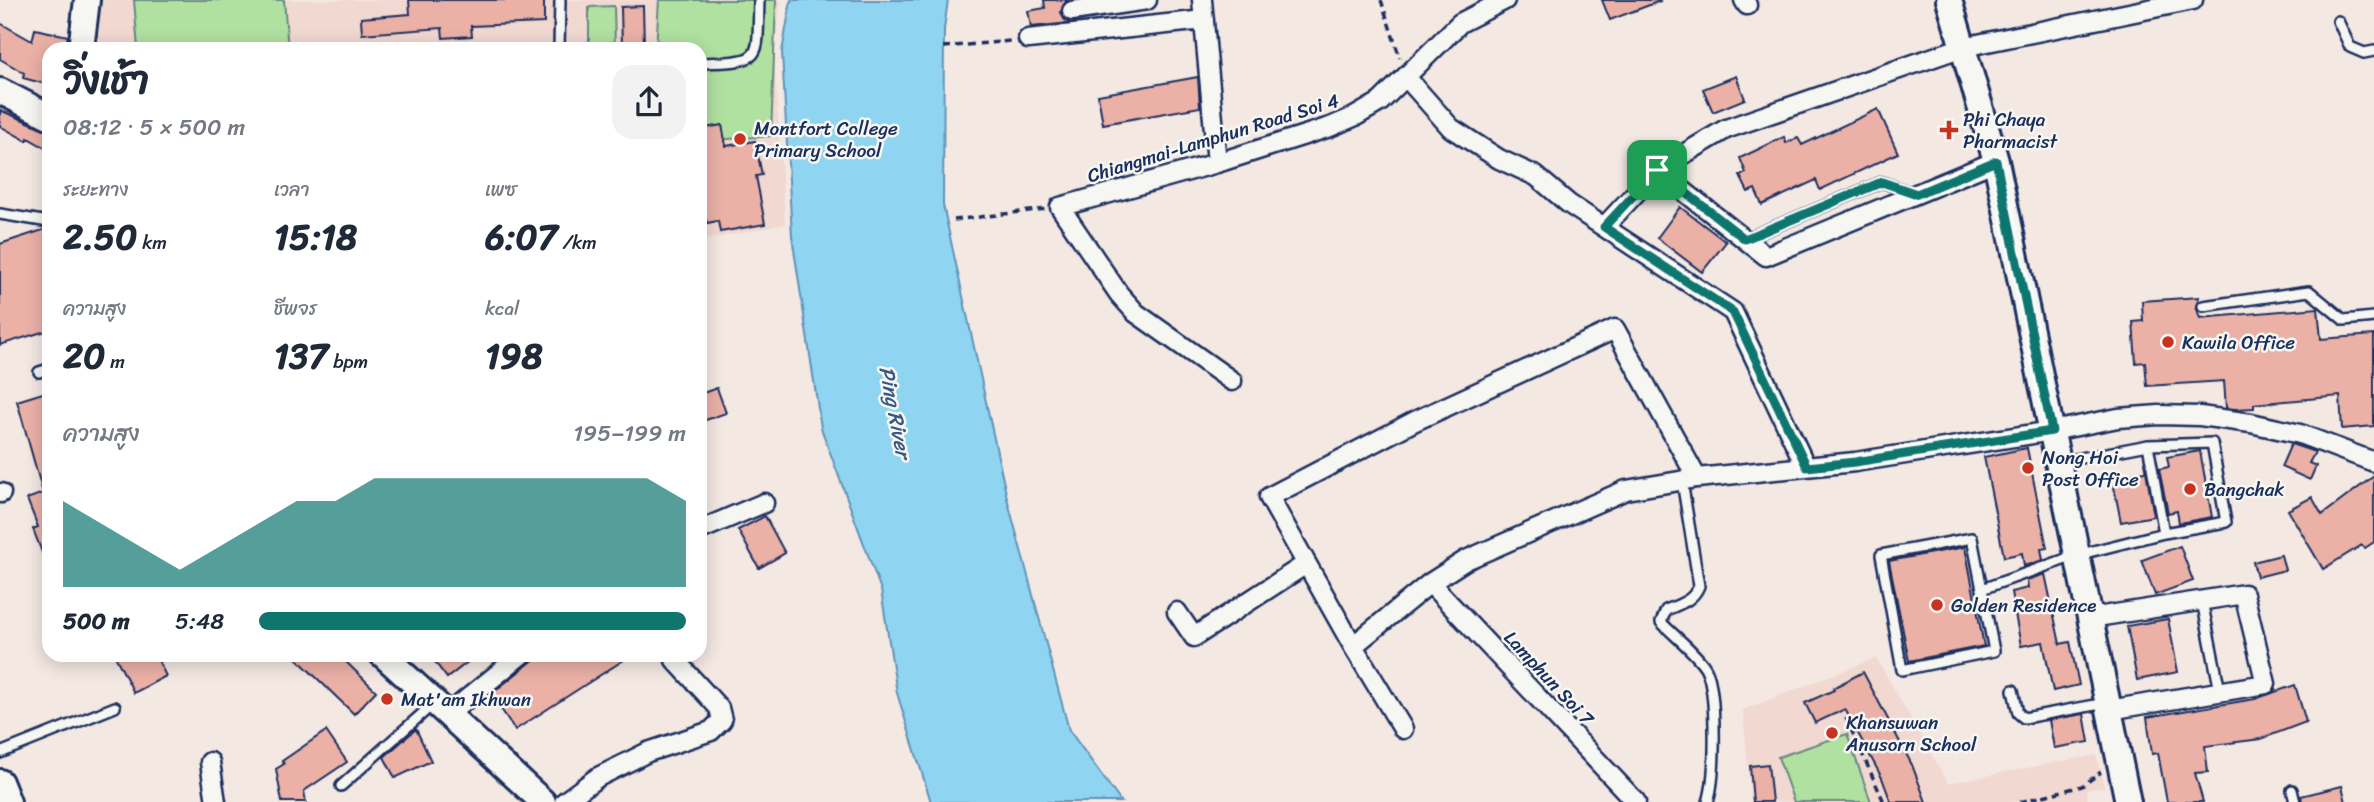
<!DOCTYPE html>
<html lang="th">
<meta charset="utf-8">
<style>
:root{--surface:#fff;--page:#f2f2f3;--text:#1f2937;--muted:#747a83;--accent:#0f766e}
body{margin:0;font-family:Sriracha,"Playpen Sans Thai",sans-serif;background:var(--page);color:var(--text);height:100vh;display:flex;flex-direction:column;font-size:26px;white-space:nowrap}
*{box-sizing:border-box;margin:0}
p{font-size:23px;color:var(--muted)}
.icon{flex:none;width:38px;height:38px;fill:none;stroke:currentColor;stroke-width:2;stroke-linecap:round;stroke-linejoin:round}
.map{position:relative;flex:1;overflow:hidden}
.sheet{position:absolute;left:42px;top:42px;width:665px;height:620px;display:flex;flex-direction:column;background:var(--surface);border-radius:21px;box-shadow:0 4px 18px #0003}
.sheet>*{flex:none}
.pin{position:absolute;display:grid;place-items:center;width:60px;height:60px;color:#fff;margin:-30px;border-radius:14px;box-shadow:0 4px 10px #0006}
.round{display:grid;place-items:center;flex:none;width:74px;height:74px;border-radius:21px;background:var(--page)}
.summary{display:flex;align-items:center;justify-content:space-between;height:119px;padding:0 21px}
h1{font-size:38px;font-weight:700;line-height:52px}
.figures{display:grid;grid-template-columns:repeat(3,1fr);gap:10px;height:119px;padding:7px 21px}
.figures div{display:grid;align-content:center}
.figures b{font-size:35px;font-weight:700}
.figures small{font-size:19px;font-weight:400}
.figures p{font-size:19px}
.chart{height:196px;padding:14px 21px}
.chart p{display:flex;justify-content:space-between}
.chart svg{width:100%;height:126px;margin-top:7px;fill:var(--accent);opacity:.7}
ul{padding:0 21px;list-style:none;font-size:23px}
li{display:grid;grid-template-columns:112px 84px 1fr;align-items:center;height:52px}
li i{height:18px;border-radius:9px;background:var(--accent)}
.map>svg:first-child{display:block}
.built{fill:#f1d8d1}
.green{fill:#b0e1a1;stroke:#668880;stroke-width:2}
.water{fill:#8fd5f1;stroke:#6193b6;stroke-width:2}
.building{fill:#ebb1a7;stroke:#1b2f5e;stroke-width:2}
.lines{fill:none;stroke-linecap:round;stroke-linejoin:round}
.lane-casing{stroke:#1b2f5e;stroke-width:14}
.street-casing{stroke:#1b2f5e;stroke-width:23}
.secondary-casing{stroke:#1b2f5e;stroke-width:30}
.path{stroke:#1b2f5e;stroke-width:3.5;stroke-dasharray:7 5;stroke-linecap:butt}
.lane{stroke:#f6f6f2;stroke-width:9}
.street{stroke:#f6f6f2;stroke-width:18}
.secondary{stroke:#f6f6f2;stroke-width:24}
.route-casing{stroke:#fff;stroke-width:14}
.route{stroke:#0f766e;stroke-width:9}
.poi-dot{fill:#c8321e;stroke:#f6f6f2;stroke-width:2.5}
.labels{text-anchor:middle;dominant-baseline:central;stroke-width:5;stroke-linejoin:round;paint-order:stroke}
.poi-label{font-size:19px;fill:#1b2f5e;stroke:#f6f6f2;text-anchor:start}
.street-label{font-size:19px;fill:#1b2f5e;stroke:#f6f6f2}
.water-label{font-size:21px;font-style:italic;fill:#385883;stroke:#f6f6f2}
</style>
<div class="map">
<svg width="2374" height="802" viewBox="0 0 2374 802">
<rect width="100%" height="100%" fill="#f4e8e3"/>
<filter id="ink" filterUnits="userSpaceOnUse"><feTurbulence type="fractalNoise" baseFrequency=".0143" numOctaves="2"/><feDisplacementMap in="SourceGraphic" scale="14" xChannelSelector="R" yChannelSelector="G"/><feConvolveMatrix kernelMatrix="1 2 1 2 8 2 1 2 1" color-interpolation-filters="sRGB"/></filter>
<g filter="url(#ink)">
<!-- built -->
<path class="built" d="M100,0H781L774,54L785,224L700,241V49H94Z
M1876,658L1948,783L2096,755L2104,787L2086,790L2088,802H1751L1743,710Z"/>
<!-- green -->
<path class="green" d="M134,0H284L288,49H138Z
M659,0H776L771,136L700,141V49H656Z
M614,6L615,48H589V7Z
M1847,734L1871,802H1794L1778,757Z"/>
<!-- water -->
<path class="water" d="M791,0H948L944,29L943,205L1007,498L1069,730L1121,802H931L897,693L881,590L821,428L792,236L782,52Z"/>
<!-- building -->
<path class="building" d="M409,0H544V23L471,26L472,36L443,38L442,28L362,34L361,18L410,14Z
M1044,0H1067L1061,12L1064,19L1070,23L1031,27L1028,11L1045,8Z
M1602,0H1659L1660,1L1610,20Z
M643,6L644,46L622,47L621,7Z
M0,23L32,41L35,29L68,36L65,49H49V85L23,78L24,73L0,59Z
M1736,76L1745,99L1713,112L1703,89Z
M1198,77L1200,107L1103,124L1098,95Z
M1878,109L1898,153L1820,190L1816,180L1762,205L1755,189L1748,192L1740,176L1746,173L1740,158L1784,137L1786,143L1798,138L1802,145Z
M0,110L49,131V150L28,138L27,141L0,126Z
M722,125L726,146L755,141L762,175L756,176L765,224L720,232L718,221L707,223L706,220L700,221V129Z
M1680,207L1726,242L1702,272L1657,238Z
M46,229H49V330L0,345V244Z
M2199,297L2196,306L2200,318L2318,308L2321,339L2374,335V426L2342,429L2340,396L2254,404V408L2235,409L2226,408L2224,381L2147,386L2145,362L2136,363L2133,322L2143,321L2142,301Z
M717,388L726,413L700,422V394Z
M49,391V567L48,568L33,529L38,527L27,499L43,493L17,401Z
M2291,444L2315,452L2309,463L2316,466L2310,480L2281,467Z
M2027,448L2047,548L2041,549L2043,560L2024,566L2022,553L2004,557L1984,457Z
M2200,451L2212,517L2179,523L2177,511L2168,513L2159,469L2169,467L2167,457Z
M2146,471L2154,516L2121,522L2112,477Z
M2374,476V542L2365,548L2362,545L2323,569L2288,510L2312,497L2322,515Z
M765,516L785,553L759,568L738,530Z
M2180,546L2193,581L2155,595L2142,560Z
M1965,547L1984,646L1909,661L1889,561Z
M2281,555L2285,570L2257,577L2253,562Z
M2045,574L2060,644L2070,642L2079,685L2053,691L2043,642L2021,646L2011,592L2028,588L2027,580Z
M2168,619L2178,672L2137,680L2127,626Z
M114,654H155L166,676L134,693Z
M292,654H338L376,691L354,714Z
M429,654H478L447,678Z
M541,654H633L515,730L491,694Z
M1863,672L1912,765L1926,802H1891L1882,778L1845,709L1815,723L1805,703L1834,690L1833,688Z
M2295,685L2306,722L2261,739L2205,746L2208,772L2195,773L2203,802H2167L2158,753L2152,754L2147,717L2255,699Z
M2084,714L2089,742L2054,748L2049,720Z
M416,729L431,761L395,778L384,757Z
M326,731L347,762L304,791L306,802H282L276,769L284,764L282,761Z
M1768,764L1772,802H1753L1750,766Z
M2342,786L2346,802H2302L2301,796Z"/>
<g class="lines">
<defs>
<path id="lane" d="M2338,21L2350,47L2364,53L2374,51
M559,49L560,0
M700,63C765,61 757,62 759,0
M0,214L49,222
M1745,239L1882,182L1915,194
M2203,306L2309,291L2344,320L2374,317
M39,372L49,369
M2148,445L2164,533
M1682,481L1699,586C1693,601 1680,604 1666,610L1661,622C1674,636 1698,654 1706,669C1717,691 1716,778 1708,802
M1972,538L1994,651L1902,670L1881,555Z
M1982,589L2077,555L2164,533L2226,522L2212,443L2148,445L2060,462
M2202,601L2220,691
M2013,690L2018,713L2024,718L2106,703
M0,753L115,707
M341,786L432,705
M2292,790L2295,802"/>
<path id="street" d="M1202,0L1217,163
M1744,0L1747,5
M1072,11L1147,0
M1028,39L1204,20
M1406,77L1451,128L1499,159L1536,176L1569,204L1733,312L1806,467
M1996,161L1766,256L1657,170L1726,129L1963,47L2193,0
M1604,227L1657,170
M1232,381L1136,313L1119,294L1060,207L1217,163L1330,127L1356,116L1380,102L1460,23L1505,0
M0,493H1
M700,530L764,503
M1430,583L1636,802
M1177,612L1194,637L1306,564
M2090,618L2244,594L2266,684L2109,710
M1353,646L1430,583L1466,560L1626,490L1697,478L1855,462L2052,431L2118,418L2159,415L2200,416L2251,423L2300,434L2374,462
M446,716L522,654
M1403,729L1353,646L1269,497L1415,421L1615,329L1697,478
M210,762L216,802
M564,802L598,777L648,752L711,731L722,720L719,708L675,660L673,654"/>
<path id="secondary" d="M1949,0L1996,161L2128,802
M81,49L87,0
M0,91L49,116
M382,654L543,802
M0,782L8,802"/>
</defs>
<!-- lane casing -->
<use href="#lane" class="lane-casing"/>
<!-- street casing -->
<use href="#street" class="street-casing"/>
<!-- secondary casing -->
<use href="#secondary" class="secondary-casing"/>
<!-- path -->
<path class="path" d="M1381,0L1400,58
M943,47L1011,41
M954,220L1046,209
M1846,718L1884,802
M2020,802L2082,786L2101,772"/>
<!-- lane -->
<use href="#lane" class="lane"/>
<!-- street -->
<use href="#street" class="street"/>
<!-- secondary -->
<use href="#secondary" class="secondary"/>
</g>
</g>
<g class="lines" filter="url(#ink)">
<defs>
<path id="route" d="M1996,161L2052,431L1855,462L1807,467L1733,312L1604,227L1657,170L1745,239L1882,182L1917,194Z"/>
</defs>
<!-- route casing -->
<use href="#route" class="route-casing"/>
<!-- route -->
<use href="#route" class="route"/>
</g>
<!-- markers -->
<g class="poi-dot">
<path d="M1945.5 119.5h7v7h7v7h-7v7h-7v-7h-7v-7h7z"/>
<circle cx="740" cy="139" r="7"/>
<circle cx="2168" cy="342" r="7"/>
<circle cx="2028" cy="468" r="7"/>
<circle cx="2190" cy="489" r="7"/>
<circle cx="1937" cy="605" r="7"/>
<circle cx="387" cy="699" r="7"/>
<circle cx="1832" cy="733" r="7"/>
</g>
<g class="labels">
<!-- poi labels -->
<g class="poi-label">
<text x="1963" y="119">Phi Chaya<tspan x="1963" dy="22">Pharmacist</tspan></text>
<text x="754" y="128">Montfort College<tspan x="754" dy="22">Primary School</tspan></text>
<text x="2182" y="342">Kawila Office</text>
<text x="2042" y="457">Nong Hoi<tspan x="2042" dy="22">Post Office</tspan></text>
<text x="2204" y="489">Bangchak</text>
<text x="1951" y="605">Golden Residence</text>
<text x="401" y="699">Mat'am Ikhwan</text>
<text x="1846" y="722">Khansuwan<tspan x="1846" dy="22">Anusorn School</tspan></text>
</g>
<!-- street labels -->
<g class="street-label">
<text transform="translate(1213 138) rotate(-17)">Chiangmai-Lamphun Road Soi 4</text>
<text transform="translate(1549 678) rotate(47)">Lamphun Soi 7</text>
</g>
<!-- water labels -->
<g class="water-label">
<text transform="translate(895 412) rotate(79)">Ping River</text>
</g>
</g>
</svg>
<div class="pin" style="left:1657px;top:170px;background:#1e9e55"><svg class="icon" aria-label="arrive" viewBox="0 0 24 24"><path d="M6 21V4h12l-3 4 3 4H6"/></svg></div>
<section class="sheet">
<div class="summary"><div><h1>วิ่งเช้า</h1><p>08:12 · 5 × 500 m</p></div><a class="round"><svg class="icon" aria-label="share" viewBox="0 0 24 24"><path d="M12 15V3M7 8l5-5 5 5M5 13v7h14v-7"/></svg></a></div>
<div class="figures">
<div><p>ระยะทาง</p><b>2.50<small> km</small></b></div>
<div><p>เวลา</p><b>15:18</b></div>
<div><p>เพซ</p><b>6:07<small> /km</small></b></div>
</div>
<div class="figures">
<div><p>ความสูง</p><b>20<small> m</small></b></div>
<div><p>ชีพจร</p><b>137<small> bpm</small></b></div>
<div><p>kcal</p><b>198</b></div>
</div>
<div class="chart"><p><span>ความสูง</span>195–199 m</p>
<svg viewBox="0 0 160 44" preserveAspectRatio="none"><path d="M0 44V14L10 22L20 30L30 38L40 30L50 22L60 14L70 14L80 6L90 6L100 6L110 6L120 6L130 6L140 6L150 6L160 14V44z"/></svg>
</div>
<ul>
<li><b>500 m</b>5:48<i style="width:100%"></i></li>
</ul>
</section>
</div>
